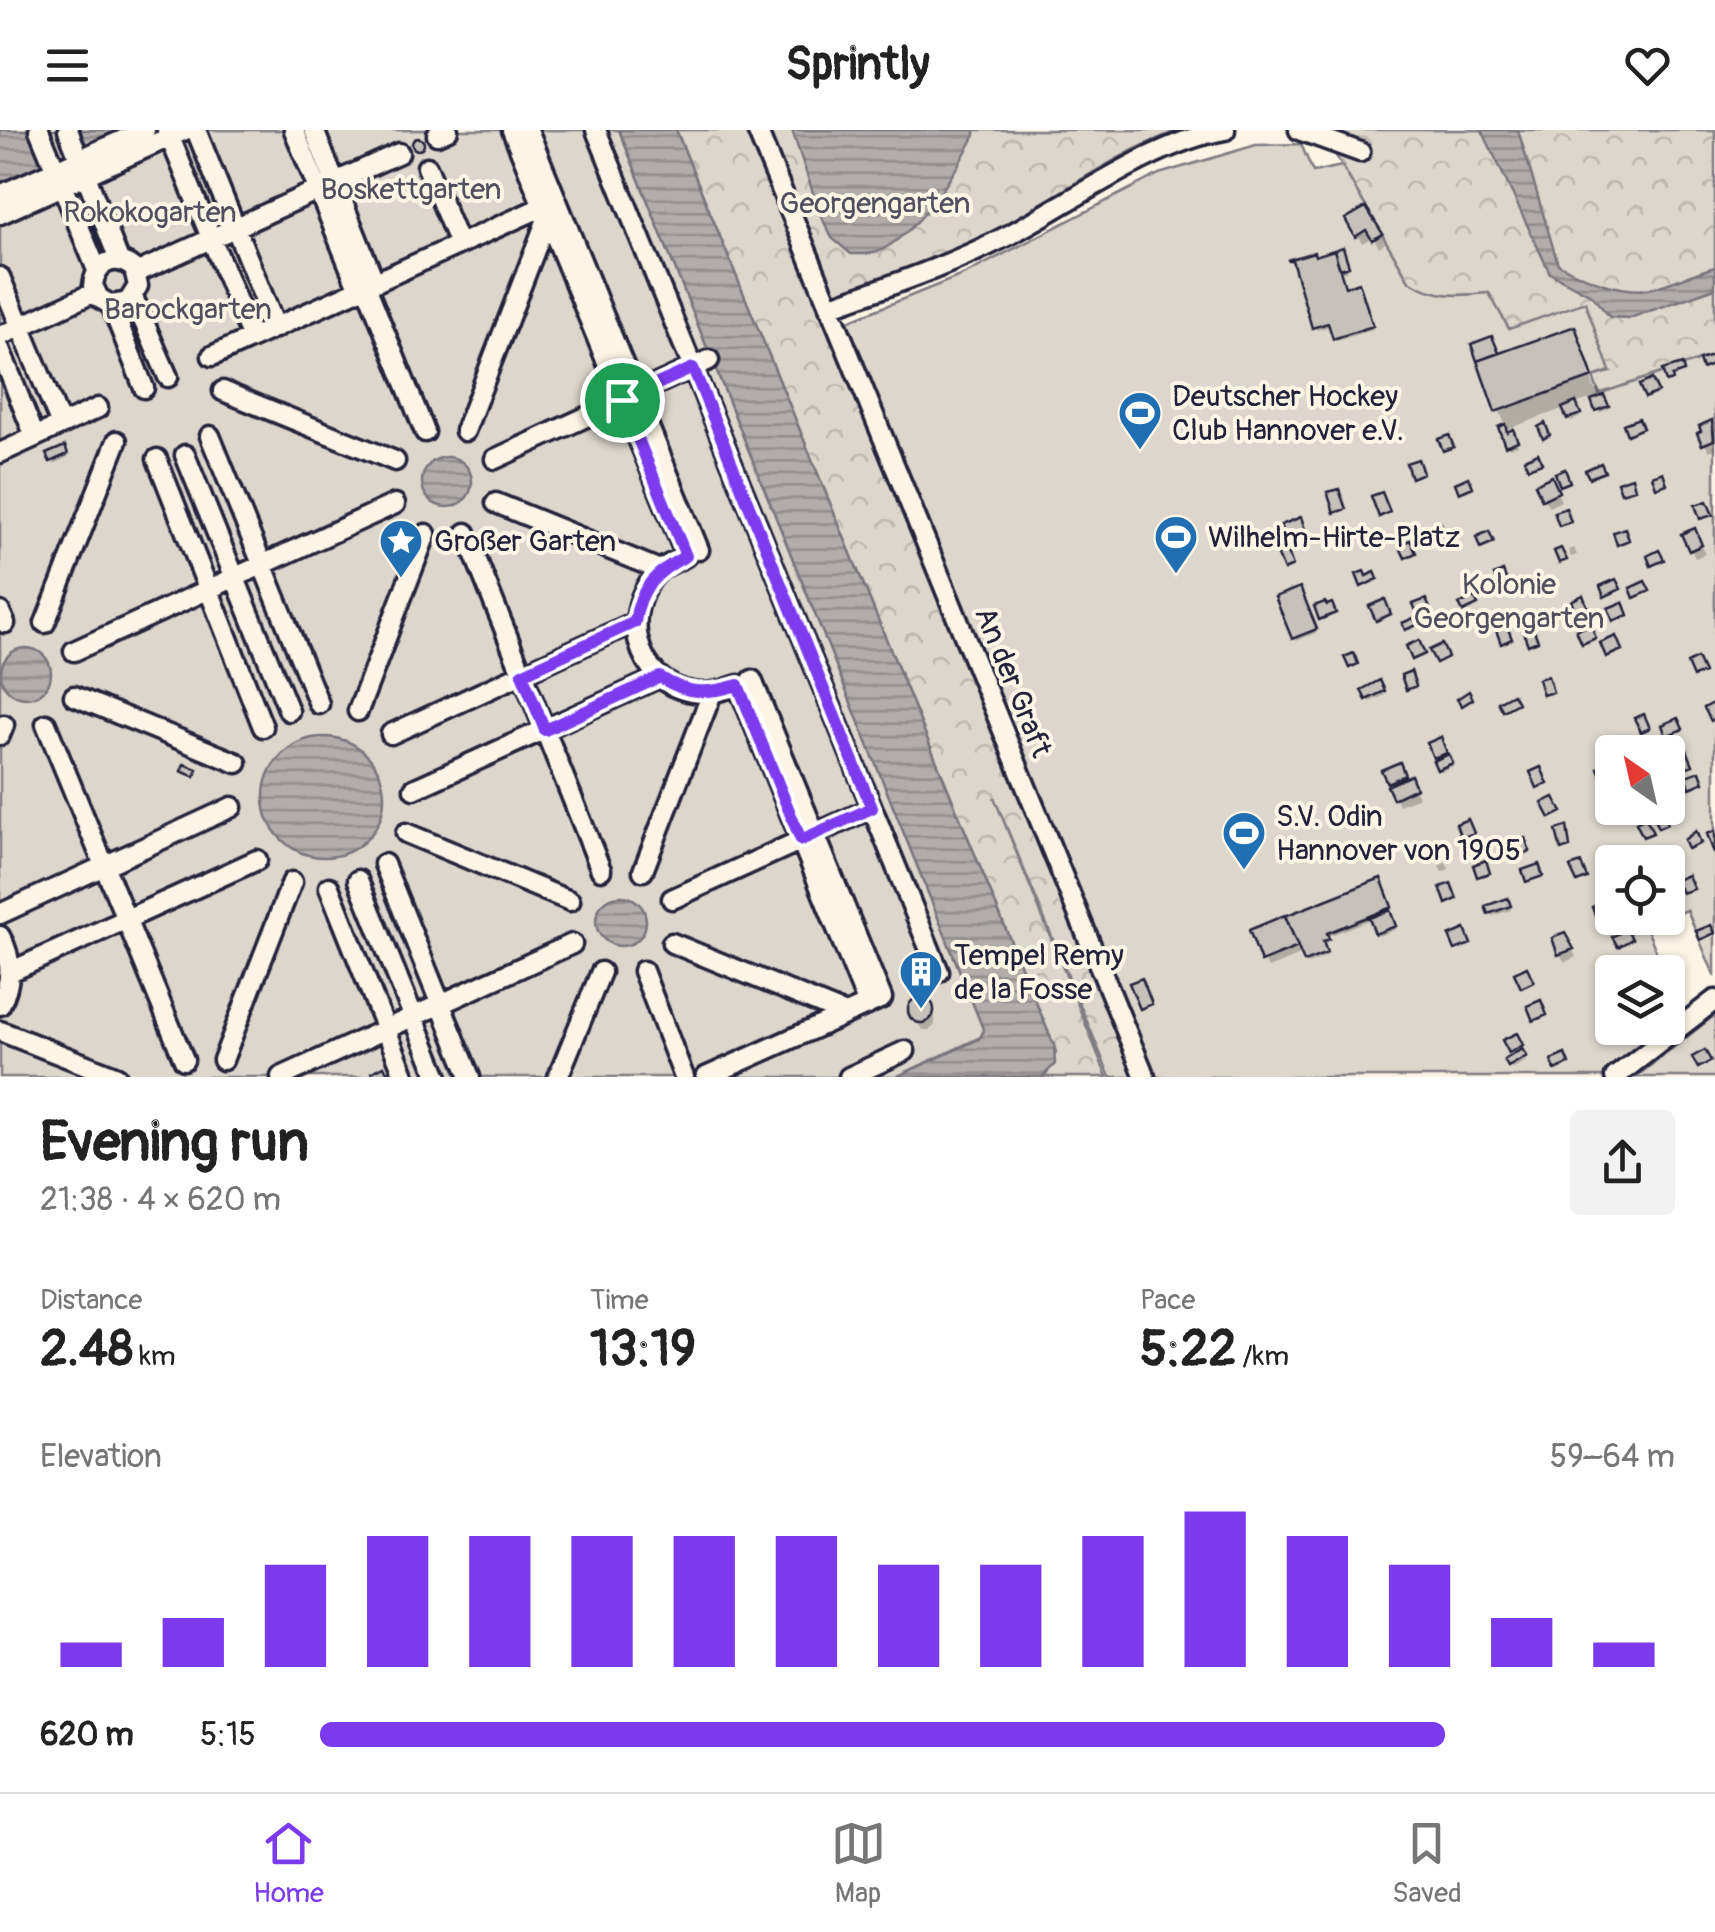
<!DOCTYPE html>
<meta charset="utf-8">
<style>
:root{--surface:#fff;--page:#f2f2f2;--text:#222;--muted:#767676;--line:#e0e0e0;--accent:#7c3aed}
body{margin:0;font-family:Pangolin,sans-serif;background:var(--page);color:var(--text);height:100vh;display:flex;flex-direction:column;font-size:38px;white-space:nowrap}
*{box-sizing:border-box;margin:0}
p{font-size:32px;color:var(--muted)}
.icon{flex:none;width:55px;height:55px;fill:none;stroke:currentColor;stroke-width:2;stroke-linecap:round;stroke-linejoin:round}
.map{position:relative;height:947px;overflow:hidden}
.details{display:flex;flex-direction:column;background:var(--surface);flex:1}
.details>*{flex:none}
.needle{width:65px;rotate:326deg}
.controls{position:absolute;left:1595px;top:605px;display:grid;gap:20px}
.controls a{display:grid;place-items:center;width:90px;height:90px;border-radius:10px;background:var(--surface);box-shadow:0 2px 8px #0004;font-size:50px}
.pin{position:absolute;display:grid;place-items:center;width:85px;height:85px;color:#fff;margin:-42px;border:5px solid #fff;border-radius:50%;box-shadow:0 2px 10px #0007}
.round{display:grid;place-items:center;flex:none;width:105px;height:105px;border-radius:10px;background:var(--page)}
.headline{display:flex;align-items:center;justify-content:space-between;height:170px;padding:0 40px}
h1{font-size:55px;font-weight:800;line-height:75px}
.metrics{display:grid;grid-template-columns:repeat(3,1fr);gap:15px;height:170px;padding:10px 40px}
.metrics div{display:grid;align-content:center}
.metrics b{font-size:50px;font-weight:800}
.metrics small{font-size:28px;font-weight:400}
.metrics p{font-size:28px}
.chart{height:280px;padding:20px 40px}
.chart p{display:flex;justify-content:space-between}
.chart svg{width:100%;height:180px;margin-top:10px;stroke:var(--accent);stroke-width:6}
ul{padding:0 40px;list-style:none;font-size:32px}
li{display:grid;grid-template-columns:160px 120px 1fr;align-items:center;height:75px}
li i{height:25px;border-radius:12px;background:var(--accent)}
header{display:flex;justify-content:space-between;align-items:center;height:130px;padding:0 40px;background:var(--surface);font-size:45px;font-weight:800}
.tab-bar{display:flex;justify-content:space-around;align-items:center;height:140px;border-top:2px solid var(--line);background:var(--surface);font-size:28px;color:var(--muted)}
.tab-bar a{display:grid;justify-items:center;gap:5px}
.tab-bar .active{color:var(--accent)}
.map>svg:first-child{display:block}
.park{fill:url(#park-crowns);stroke:#7f7c84;stroke-width:2.5}
.garden{fill:#dcd6cc;stroke:#7f7c84;stroke-width:2.5;fill-rule:evenodd}
.water{fill:url(#water-rules);stroke:#78757e;stroke-width:2.5}
.shadow{fill:#0003}
.building{fill:#c6c1bb;stroke:#22223b;stroke-width:2.5}
.lines{fill:none;stroke-linecap:round;stroke-linejoin:round}
.minor-casing{stroke:#22223b;stroke-width:25}
.minor{stroke:#fcf5e5;stroke-width:18}
.route-casing{stroke:#fff;stroke-width:20}
.route{stroke:#7c3aed;stroke-width:12}
.labels{text-anchor:middle;dominant-baseline:central;stroke-width:8;stroke-linejoin:round;paint-order:stroke}
.park-label{font-size:30px;fill:#504f5f;stroke:#fcf5e5}
.poi-label{font-size:30px;fill:#22223b;stroke:#fcf5e5;text-anchor:start}
.street-label{font-size:30px;fill:#22223b;stroke:#fcf5e5}
</style>
<header><svg class="icon" aria-label="menu" viewBox="0 0 24 24"><path d="M4 6h16M4 12h16M4 18h16"/></svg>Sprintly<svg class="icon" aria-label="heart" viewBox="0 0 24 24"><path d="M12 20l-8-8c-3-5 5-10 8-4 3-6 11-1 8 4z"/></svg></header>
<div class="map">
<svg width="1715" height="947" viewBox="0 0 1715 947">
<defs>
<pattern id="park-crowns" width="20" height="18" patternUnits="userSpaceOnUse" patternTransform="scale(2.5)"><rect width="20" height="18" fill="#dcd6cc"/><path d="M2 6a3 3 0 1 1 6 0M12 15a3 3 0 1 1 6 0" fill="none" stroke="#bcb7b0"/></pattern>
<pattern id="water-rules" width="6" height="5" patternUnits="userSpaceOnUse" patternTransform="scale(2.5)"><rect width="6" height="5" fill="#b2adab"/><path d="M0 2.5h6" fill="none" stroke="#908c8c"/></pattern>
</defs>
<rect width="100%" height="100%" fill="#fcf5e5"/>
<filter id="ink" filterUnits="userSpaceOnUse"><feTurbulence type="fractalNoise" baseFrequency=".01" numOctaves="2"/><feDisplacementMap in="SourceGraphic" scale="20" xChannelSelector="R" yChannelSelector="G"/><feConvolveMatrix kernelMatrix="1 2 1 2 8 2 1 2 1" color-interpolation-filters="sRGB"/></filter>
<g filter="url(#ink)">
<!-- park -->
<path class="park" d="M676,0H754L1140,947H1110L994,667L1107,947H1042L1047,944L1056,922L1054,916Z
M762,0H1179C1111,25 1053,70 989,103C939,130 885,149 832,169Z
M1321,0H1715V225L1599,264L1593,247L1610,242L1509,199L1489,163C1458,166 1436,168 1409,151Z"/>
<!-- garden -->
<path class="garden" d="M0,0H619L983,898V906L896,947H0Z
M1301,14L1313,42L1342,36L1409,151C1436,168 1458,166 1489,163L1509,199L1585,172L1610,241L1593,247L1599,264L1715,225V847L1687,780L1646,797L1665,842H1612V898H1668V849L1683,888L1605,947H1152L846,192L965,144L1159,44L1256,15ZM1612,622H1668V678H1612ZM1612,732H1668V788H1612Z
M1715,885V947H1636Z"/>
<!-- water -->
<path class="water" d="M0,0H33L48,38L0,60Z
M72,0H131L81,23Z
M619,0H676L1054,916L1055,934L1042,947H896L979,909L984,901Z
M792,0H975V5C953,46 924,96 882,120C873,125 861,124 851,124L832,108L820,84Z
M1482,0H1518L1558,134C1583,148 1624,165 1653,158C1674,152 1694,143 1715,137V158L1630,188L1610,187L1591,165L1550,143Z
M422 352a25 25 0 1 1 50 0a25 25 0 1 1-50 0Z
M1 543a25 25 0 1 1 50 0a25 25 0 1 1-50 0Z
M264 667a60 60 0 1 1 120 0a60 60 0 1 1-120 0Z
M596 791a25 25 0 1 1 50 0a25 25 0 1 1-50 0Z"/>
<!-- shadow -->
<path class="shadow" d="M417,12L424,17L422,22L416,17Z
M1366,80L1385,113L1379,117L1373,107L1362,113L1349,90Z
M1341,120L1348,140L1339,142L1345,159L1360,158L1373,199L1337,211L1331,196L1317,200L1315,197L1295,130L1315,129Z
M1573,199L1582,214H1578L1595,260L1599,258L1608,279L1599,283L1593,268L1575,274L1580,287L1571,291L1565,278L1505,300L1507,305L1512,302L1518,315L1509,318L1501,299L1506,297L1474,216L1493,214L1501,236Z
M1711,293L1715,300V319L1709,321L1704,313Z
M64,319L68,327L54,334L50,326Z
M1555,357L1561,371L1549,377L1544,369Z
M1299,390L1305,402L1290,409L1284,397Z
M1684,405L1698,409L1705,424L1695,428Z
M1574,418L1577,425L1571,427L1568,420Z
M1299,460L1316,503L1296,511L1278,468Z
M1379,554L1385,565L1370,572L1365,561Z
M1440,610L1453,636L1441,642L1435,627Z
M1399,635L1419,667L1399,675L1385,642Z
M1612,635V656L1610,657L1602,639Z
M1446,732L1449,739L1442,742L1439,736Z
M1381,754L1396,799L1379,806L1371,789L1326,807L1328,812L1322,814L1327,826L1308,834L1303,824L1268,838L1264,830Z
M1507,771L1511,780L1492,786L1488,777Z
M1564,806L1576,827L1565,832L1560,824Z
M922,870L935,884V895L930,900H923L912,886L911,876Z
M1516,906L1526,931L1512,939L1507,930L1514,927L1505,911Z"/>
<!-- building -->
<path class="building" d="M412 14a6 6 0 1 1 12 0a6 6 0 1 1-12 0Z
M1366,77L1383,104L1372,110L1366,100L1355,107L1345,89Z
M1343,117L1349,136L1340,139L1334,120Z
M1334,120L1345,157L1359,152L1373,196L1333,209L1328,193L1312,198L1292,130H1287L1314,122L1315,126Z
M1575,196L1593,247L1495,282L1477,231Z
M1492,206L1499,223L1477,231L1471,214Z
M1715,225V234L1702,239L1699,230Z
M1682,234L1684,242L1672,246L1673,250L1666,252L1662,240Z
M1652,249L1658,262L1645,268L1639,255Z
M1604,265L1609,276L1595,281L1591,270Z
M1576,272L1581,284L1567,289L1562,278Z
M1639,288L1643,298L1627,305L1623,294Z
M1712,290L1714,310L1702,315L1697,303L1701,301L1699,296Z
M1545,293L1550,305L1543,309L1538,297Z
M1505,294L1507,302L1513,299L1518,311L1505,316L1498,297Z
M1449,305L1454,317L1443,321L1438,309Z
M65,316L68,324L50,332L46,324Z
M1538,323L1542,333L1528,338L1524,329Z
M1418,329L1423,343L1411,348L1406,333Z
M1601,333L1605,342L1589,348L1585,340Z
M1565,339L1570,352L1560,356L1555,343Z
M1663,342L1667,354L1656,358L1652,346Z
M1552,346L1559,362L1542,370L1535,354Z
M1469,347L1473,357L1459,363L1455,353Z
M1632,347L1635,359L1621,363L1617,352Z
M1339,359L1346,379L1334,383L1327,362Z
M1382,362L1390,382L1379,387L1371,366Z
M1707,371L1713,385L1700,389L1695,375Z
M1566,378L1571,392L1559,396L1554,382Z
M1301,387L1305,399L1286,407L1281,395Z
M1441,393L1445,401L1433,407L1429,399Z
M1625,398L1629,410L1617,415L1613,402Z
M1695,398L1702,415L1689,421L1681,404Z
M1489,401L1494,412L1480,418L1476,407Z
M1410,410L1416,423L1405,428L1399,415Z
M1561,418L1567,430L1559,433L1554,421Z
M1287,419L1293,436L1284,440L1277,423Z
M1659,420L1664,430L1651,436L1647,426Z
M1364,441L1366,446L1375,442L1378,449L1361,457L1356,444Z
M1503,441L1509,456L1500,460L1494,445Z
M1616,449L1621,459L1604,467L1600,456Z
M1645,451L1650,461L1634,468L1630,458Z
M1300,457L1317,499L1292,509L1275,467Z
M1583,465L1588,478L1576,483L1571,471Z
M1474,467L1478,475L1463,482L1459,474Z
M1385,469L1391,484L1376,491L1369,476Z
M1426,469L1432,483L1420,489L1413,474Z
M1325,472L1327,475L1332,473L1336,483L1319,490L1314,476Z
M1623,472L1628,485L1613,491L1608,478Z
M1414,488L1417,495L1405,500L1402,493Z
M1532,495L1538,511L1528,515L1522,499Z
M1591,495L1596,508L1582,514L1576,500Z
M1507,496L1512,509L1501,514L1496,500Z
M1616,506L1622,520L1606,527L1600,513Z
M1419,510L1425,524L1412,530L1406,516Z
M1442,514L1448,527L1436,533L1429,520Z
M1354,523L1358,534L1349,538L1344,527Z
M1697,528L1704,543L1693,547L1687,533Z
M1411,541L1416,556L1406,560L1401,545Z
M1548,546L1553,562L1543,565L1538,549Z
M1380,550L1385,561L1366,570L1361,560Z
M1469,561L1473,569L1462,576L1457,569Z
M1513,564L1518,573L1503,581L1498,572Z
M1715,572V588L1711,591L1704,578Z
M1644,584L1650,598L1641,602L1634,588Z
M1678,588L1683,599L1666,606L1662,595Z
M1441,607L1447,623L1433,628L1427,613Z
M1687,620L1693,635L1682,639L1676,624Z
M1449,624L1453,633L1437,640L1433,631Z
M1400,632L1405,645L1387,653L1381,640Z
M1612,632V646L1603,650L1598,638Z
M184,634L197,639L195,647L181,641Z
M1541,637L1548,654L1537,658L1530,642Z
M1700,641L1704,652L1690,658L1686,646Z
M1411,645L1416,658L1393,669L1387,656Z
M1554,667L1562,682L1550,688L1542,673Z
M1649,678H1660L1667,694L1658,698Z
M1646,688L1653,703L1643,707L1636,693Z
M1468,689L1474,703L1461,708L1456,694Z
M1567,696L1570,717L1561,720L1556,700Z
M1696,701L1701,713L1688,719L1684,710Z
M1715,701V723H1714L1707,704Z
M1525,708L1530,721L1518,726L1512,713Z
M1486,730L1490,743L1477,747L1473,735Z
M1581,733L1587,748L1577,752L1570,737Z
M1539,734L1543,746L1526,752L1522,740Z
M1688,745L1694,759L1682,763L1676,750Z
M1381,748L1392,777L1327,803L1329,809L1323,811L1327,823L1304,832L1285,786Z
M1451,753L1457,769L1446,774L1440,757Z
M1508,768L1511,776L1488,784L1485,776Z
M1602,773L1608,788L1598,793L1592,777Z
M1390,780L1396,796L1375,804L1369,788Z
M1285,785L1298,817L1261,832L1249,800Z
M1711,795L1715,803L1700,810L1696,801Z
M1465,799L1471,814L1455,820L1449,806Z
M1627,799L1632,809L1618,817L1612,807Z
M1565,803L1574,819L1558,825L1552,808Z
M1527,837L1534,852L1521,858L1514,843Z
M1142,848L1152,874L1140,879L1129,853Z
M1609,849L1612,864L1606,867L1600,852Z
M908 880a13 13 0 1 1 26 0a13 13 0 1 1-26 0Z
M1541,870L1547,885L1533,891L1527,876Z
M1517,903L1523,915L1509,923L1502,910Z
M1522,919L1527,926L1508,937L1504,930Z
M1705,920L1711,931L1698,938L1692,927Z
M1565,924L1569,934L1555,940L1551,930Z
M384,936L389,946L374,947L372,942Z"/>
<g class="lines">
<defs>
<path id="minor" d="M39,0L97,140
M68,0L119,130
M167,0L252,208
M196,0L276,198
M294,0L359,160
M314,0L375,153
M512,0L686,426C677,431 666,435 659,441C618,480 635,553 693,562C709,565 723,560 738,555L868,875
M528,0L699,420
M596,0L939,842
M757,0L1145,947
M1299,0L1360,22
M437,5L448,0
M427,37L459,114
M0,65L145,0
M0,84L185,0
M136,143L399,23
M0,147L61,295
M366,156L425,302
M133,167L168,247
M111,175L128,172L138,156L134,139C116,123 95,132 93,156L99,168L111,175L144,258
M829,177C891,155 952,135 1009,105C1073,71 1154,12 1225,0
M0,206L95,162
M0,219L35,307
M212,226L553,72
M223,261L395,331
M465,301L547,89
M210,306L319,574
M0,323L98,278
M185,325L289,581
M157,329L263,597
M495,329L709,230
M496,373L660,440
M466,403L601,740
M0,482L5,493
M45,493L117,311
M74,521L395,374
M74,566L237,633
M358,581L426,404
M46,594L184,930
M391,604L635,492
M0,605L4,595
M414,659L660,547
M406,703L570,771
M384,734L470,947
M643,741L712,563
M358,750L438,947
M329,757L405,947
M672,769L872,678
M0,784L232,677
M0,806C13,828 12,853 0,875
M672,813L845,884
M643,841L684,947
M10,842L257,730
M0,901L117,947
M223,930L292,752
M281,947L572,814
M558,947L601,842
M706,947L882,868L752,550
M849,947L905,921
M1615,947L1715,870"/>
</defs>
<!-- minor casing -->
<use href="#minor" class="minor-casing"/>
<!-- minor -->
<use href="#minor" class="minor"/>
</g>
</g>
<g class="lines" filter="url(#ink)">
<defs>
<path id="route" d="M693,238L872,678L801,710L738,555C708,564 687,565 660,547L545,600L522,544L635,492C639,458 657,441 686,426L622,270Z"/>
</defs>
<!-- route casing -->
<use href="#route" class="route-casing"/>
<!-- route -->
<use href="#route" class="route"/>
</g>
<!-- icons -->
<defs>
<symbol id="stadium-pin" viewBox="-11 -11 22 30"><path d="M0 17L-7.5 6A9.5 9.5 0 1 1 7.5 6Z" fill="#1f6fb2" stroke="#fcf5e5"/><path d="M0-5a6.5 5 0 1 0 0 10a6.5 5 0 1 0 0-10ZM-3.5-1.8h7v3.6h-7Z" fill="#fff"/></symbol>
<symbol id="sight-pin" viewBox="-11 -11 22 30"><path d="M0 17L-7.5 6A9.5 9.5 0 1 1 7.5 6Z" fill="#1f6fb2" stroke="#fcf5e5"/><path d="M0-6L1.8-2.2L6-1.7L2.9 1.2L3.7 5.4L0 3.3L-3.7 5.4L-2.9 1.2L-6-1.7L-1.8-2.2Z" fill="#fff"/></symbol>
<symbol id="building-pin" viewBox="-11 -11 22 30"><path d="M0 17L-7.5 6A9.5 9.5 0 1 1 7.5 6Z" fill="#1f6fb2" stroke="#fcf5e5"/><path d="M-4-6H4V6H1V3H-1V6H-4ZM-2.5-4.3h1.7v1.8h-1.7ZM.8-4.3h1.7v1.8H.8ZM-2.5-1h1.7V.8h-1.7ZM.8-1h1.7V.8H.8Z" fill="#fff"/></symbol>
</defs>
<g fill-rule="evenodd">
<use href="#stadium-pin" x="1115" y="258" width="50" height="68"/>
<use href="#stadium-pin" x="1151" y="382" width="50" height="68"/>
<use href="#sight-pin" x="376" y="386" width="50" height="68"/>
<use href="#stadium-pin" x="1219" y="678" width="50" height="68"/>
<use href="#building-pin" x="896" y="817" width="50" height="68"/>
</g>
<g class="labels">
<!-- park labels -->
<g class="park-label">
<text x="411" y="59">Boskettgarten</text>
<text x="875" y="73">Georgengarten</text>
<text x="150" y="82">Rokokogarten</text>
<text x="188" y="179">Barockgarten</text>
<text x="1509" y="454">Kolonie<tspan x="1509" dy="34">Georgengarten</tspan></text>
</g>
<!-- poi labels -->
<g class="poi-label">
<text x="1172" y="266">Deutscher Hockey<tspan x="1172" dy="34">Club Hannover e.V.</tspan></text>
<text x="1208" y="407">Wilhelm-Hirte-Platz</text>
<text x="434" y="411">Großer Garten</text>
<text x="1276" y="686">S.V. Odin<tspan x="1276" dy="34">Hannover von 1905</tspan></text>
<text x="954" y="825">Tempel Remy<tspan x="954" dy="34">de la Fosse</tspan></text>
</g>
<!-- street labels -->
<g class="street-label">
<text transform="translate(1013 552) rotate(68)">An der Graft</text>
</g>
</g>
</svg>
<div class="controls">
<a><svg class="needle" viewBox="-14 -14 28 28"><path d="M0-13l5 13h-10z" fill="#e53935"/><path d="M0 13l5-13h-10z" fill="#767676"/></svg></a>
<a><svg class="icon" aria-label="locate" viewBox="0 0 24 24"><circle cx="12" cy="12" r="6"/><path d="M12 2v4M12 18v4M2 12h4M18 12h4"/></svg></a>
<a><svg class="icon" aria-label="layers" viewBox="0 0 24 24"><path d="M12 4l9 5-9 5-9-5zM3 14l9 5 9-5"/></svg></a>
</div>
<div class="pin" style="left:622px;top:270px;background:#1e9e55"><svg class="icon" aria-label="arrive" viewBox="0 0 24 24"><path d="M6 21V4h12l-3 4 3 4H6"/></svg></div>
</div>
<section class="details">
<div class="headline"><div><h1>Evening run</h1><p>21:38 · 4 × 620 m</p></div><a class="round"><svg class="icon" aria-label="share" viewBox="0 0 24 24"><path d="M12 15V3M7 8l5-5 5 5M5 13v7h14v-7"/></svg></a></div>
<div class="metrics">
<div><p>Distance</p><b>2.48<small> km</small></b></div>
<div><p>Time</p><b>13:19</b></div>
<div><p>Pace</p><b>5:22<small> /km</small></b></div>
</div>
<div class="chart"><p><span>Elevation</span>59–64 m</p>
<svg viewBox="0 0 160 44" preserveAspectRatio="none"><path d="M5 44V38M15 44V32M25 44V19M35 44V12M45 44V12M55 44V12M65 44V12M75 44V12M85 44V19M95 44V19M105 44V12M115 44V6M125 44V12M135 44V19M145 44V32M155 44V38"/></svg>
</div>
<ul>
<li><b>620 m</b>5:15<i style="width:83%"></i></li>
</ul>
</section>
<nav class="tab-bar">
<a class="active"><svg class="icon" aria-label="home" viewBox="0 0 24 24"><path d="M3 11l9-7 9 7M6 9v11h12V9"/></svg>Home</a>
<a><svg class="icon" aria-label="map" viewBox="0 0 24 24"><path d="M3 6l6-2 6 2 6-2v14l-6 2-6-2-6 2zM9 4v14M15 6v14"/></svg>Map</a>
<a><svg class="icon" aria-label="saved" viewBox="0 0 24 24"><path d="M7 4h10v16l-5-4-5 4z"/></svg>Saved</a>
</nav>
